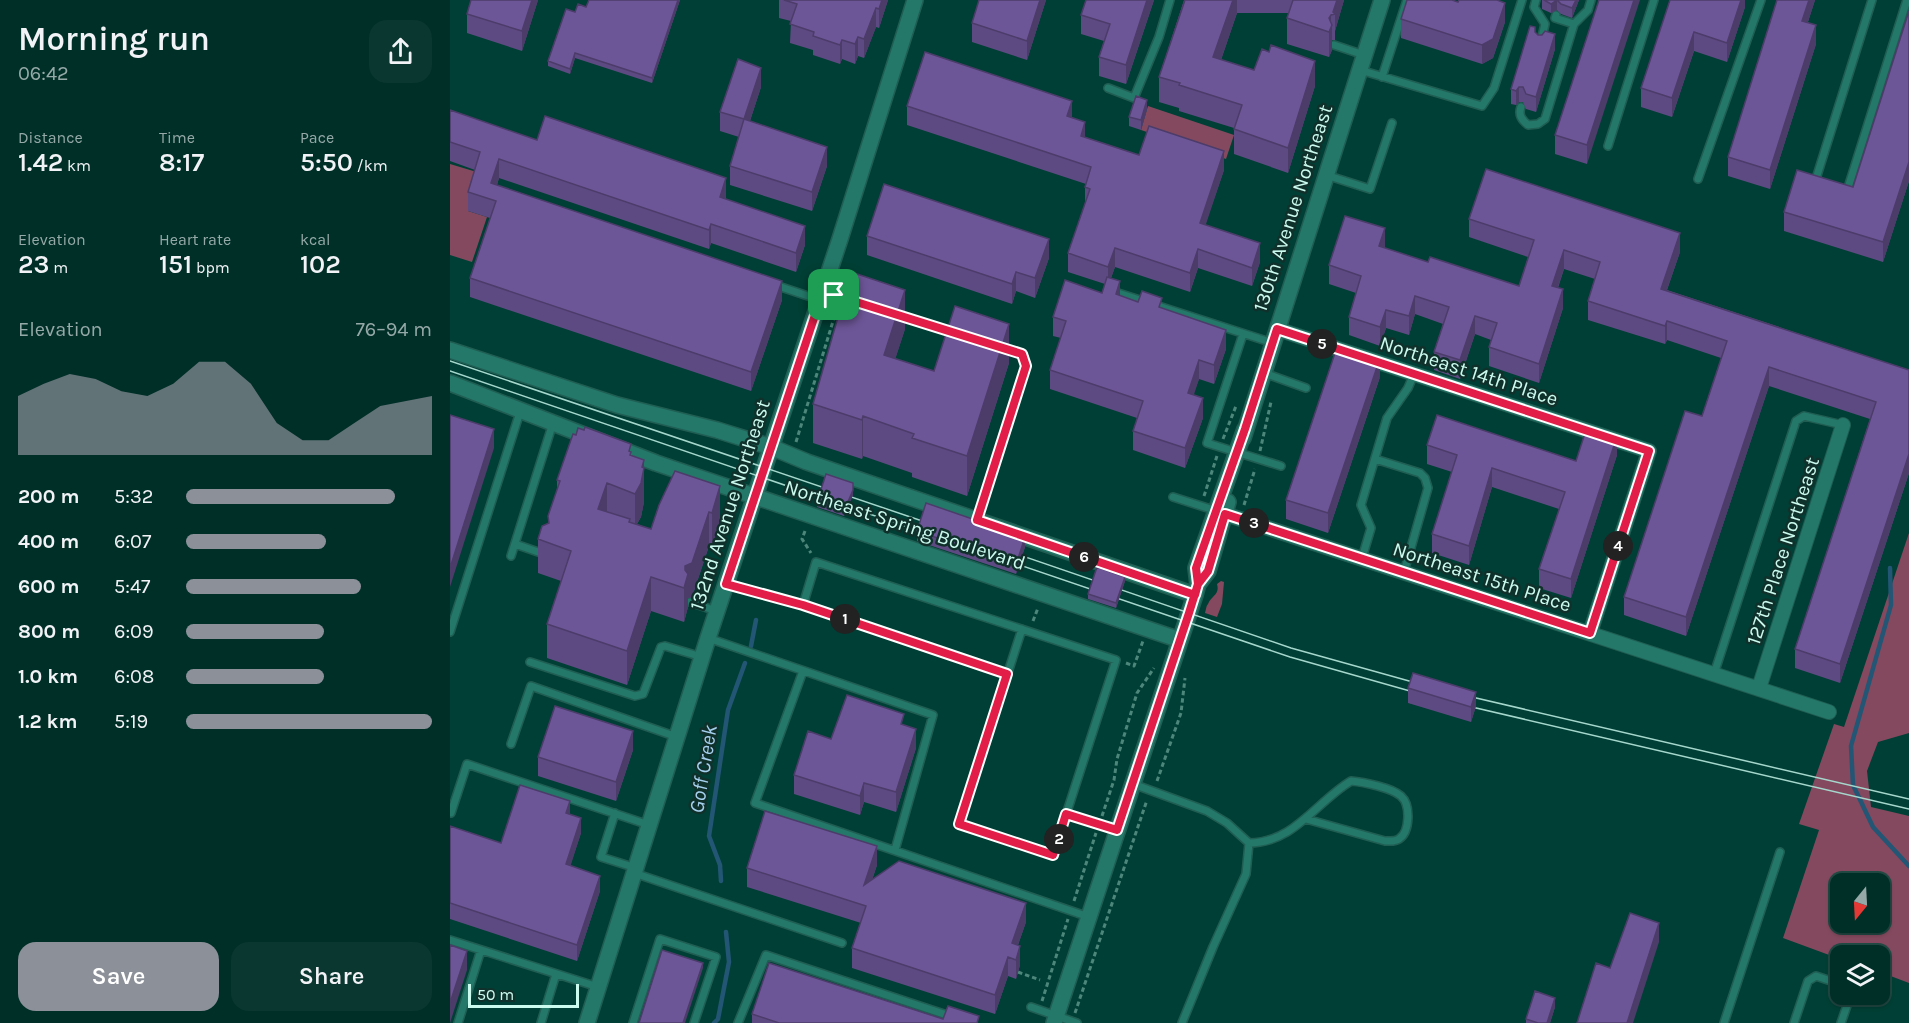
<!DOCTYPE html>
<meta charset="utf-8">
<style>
:root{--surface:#002f28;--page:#0a3730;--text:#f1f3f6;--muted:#95a9a8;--line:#224a45;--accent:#8c9099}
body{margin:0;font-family:Karla,sans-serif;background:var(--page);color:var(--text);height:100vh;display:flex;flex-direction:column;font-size:22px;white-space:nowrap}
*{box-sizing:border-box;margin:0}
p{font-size:20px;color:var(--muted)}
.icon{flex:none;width:33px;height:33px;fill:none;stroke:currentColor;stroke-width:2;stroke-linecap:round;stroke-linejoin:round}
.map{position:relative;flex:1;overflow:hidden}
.sheet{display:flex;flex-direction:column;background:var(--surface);width:450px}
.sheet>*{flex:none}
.needle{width:39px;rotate:198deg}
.buttons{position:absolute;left:1380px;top:873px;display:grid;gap:12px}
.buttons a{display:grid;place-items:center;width:60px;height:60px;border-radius:12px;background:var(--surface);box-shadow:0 2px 4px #0004,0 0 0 2px var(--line);font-size:30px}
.scale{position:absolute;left:18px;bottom:15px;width:111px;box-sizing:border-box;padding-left:6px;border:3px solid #cbfaef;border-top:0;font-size:16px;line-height:21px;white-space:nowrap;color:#cbfaef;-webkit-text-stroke:4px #10312b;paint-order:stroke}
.pin{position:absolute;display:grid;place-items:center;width:51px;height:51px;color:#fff;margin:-26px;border-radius:12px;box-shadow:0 3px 9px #0006}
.km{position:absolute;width:30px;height:30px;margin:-15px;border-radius:50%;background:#222;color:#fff;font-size:16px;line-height:30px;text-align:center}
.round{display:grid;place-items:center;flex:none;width:63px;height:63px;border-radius:18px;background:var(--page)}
.summary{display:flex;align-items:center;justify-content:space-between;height:102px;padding:0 18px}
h1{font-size:33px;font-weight:600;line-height:45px}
.metrics{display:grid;grid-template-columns:repeat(3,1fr);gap:9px;height:102px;padding:6px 18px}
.metrics div{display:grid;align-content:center}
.metrics b{font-size:26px;font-weight:600}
.metrics small{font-size:16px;font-weight:400}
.metrics p{font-size:16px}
.chart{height:168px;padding:12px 18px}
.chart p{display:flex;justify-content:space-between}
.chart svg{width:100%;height:108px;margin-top:6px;fill:var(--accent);opacity:.7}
.cta{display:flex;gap:12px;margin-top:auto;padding:12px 18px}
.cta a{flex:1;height:69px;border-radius:18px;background:var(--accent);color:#fff;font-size:24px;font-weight:600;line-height:69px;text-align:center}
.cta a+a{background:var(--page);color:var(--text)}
ul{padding:0 18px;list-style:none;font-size:20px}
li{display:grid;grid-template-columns:96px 72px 1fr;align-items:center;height:45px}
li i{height:15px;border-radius:8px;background:var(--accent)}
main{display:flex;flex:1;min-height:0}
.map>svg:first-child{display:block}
.green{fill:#84495e;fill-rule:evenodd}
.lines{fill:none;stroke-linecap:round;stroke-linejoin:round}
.stream{stroke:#235675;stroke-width:4.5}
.service-casing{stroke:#205d53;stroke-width:10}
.minor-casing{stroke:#205d53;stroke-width:16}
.tertiary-casing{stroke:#205d53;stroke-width:18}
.path{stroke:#4d867b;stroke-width:3;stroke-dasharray:4.5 3;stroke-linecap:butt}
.service{stroke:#247869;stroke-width:7}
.minor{stroke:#247869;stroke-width:14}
.tertiary{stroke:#247869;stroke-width:15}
.tram{stroke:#a5d7cd;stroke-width:1.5}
.wall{fill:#5e4a82}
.shaded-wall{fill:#4c3c6a}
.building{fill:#6d5697;stroke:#4c3c6a;stroke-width:1.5}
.route-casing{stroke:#fff;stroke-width:12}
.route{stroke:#e11d48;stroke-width:8}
.labels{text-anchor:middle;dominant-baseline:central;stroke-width:5;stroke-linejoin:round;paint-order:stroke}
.street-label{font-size:20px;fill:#cbfaef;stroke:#10312b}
.water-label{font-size:21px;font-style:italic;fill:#a5d0ee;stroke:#10312b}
</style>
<main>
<section class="sheet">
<div class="summary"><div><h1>Morning run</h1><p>06:42</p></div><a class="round"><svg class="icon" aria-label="share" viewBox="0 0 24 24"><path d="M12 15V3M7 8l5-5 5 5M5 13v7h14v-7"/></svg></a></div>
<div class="metrics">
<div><p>Distance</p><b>1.42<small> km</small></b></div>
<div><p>Time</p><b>8:17</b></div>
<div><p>Pace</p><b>5:50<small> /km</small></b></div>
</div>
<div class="metrics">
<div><p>Elevation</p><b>23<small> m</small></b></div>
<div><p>Heart rate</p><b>151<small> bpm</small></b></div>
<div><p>kcal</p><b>102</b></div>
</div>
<div class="chart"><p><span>Elevation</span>76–94 m</p>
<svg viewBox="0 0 160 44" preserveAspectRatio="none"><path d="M0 44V20L10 15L20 11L30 13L40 18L50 20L60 15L70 6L80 6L90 15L100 31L110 38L120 38L130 31L140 24L150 22L160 20V44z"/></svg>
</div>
<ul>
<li><b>200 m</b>5:32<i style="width:85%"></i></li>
<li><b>400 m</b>6:07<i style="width:57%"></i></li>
<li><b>600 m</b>5:47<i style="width:71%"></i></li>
<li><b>800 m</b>6:09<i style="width:56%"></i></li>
<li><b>1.0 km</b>6:08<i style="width:56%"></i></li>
<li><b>1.2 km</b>5:19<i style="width:100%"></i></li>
</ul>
<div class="cta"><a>Save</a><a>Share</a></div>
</section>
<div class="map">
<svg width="1459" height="1023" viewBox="0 0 1459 1023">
<rect width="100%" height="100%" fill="#003f35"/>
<!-- green -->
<path class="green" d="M698,106L784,135L776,159L691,130Z
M0,164L30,173L18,211L37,217L22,262L0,255Z
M1459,533V733L1428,742L1417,771L1421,807L1459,816V983L1430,972V956H1390V959L1333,938L1369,830L1349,824L1384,724L1394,727ZM1390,884H1430V922H1390Z
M771,581L774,582L772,604L767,617L755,613C756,610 756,606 758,604C762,595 770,595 767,584Z"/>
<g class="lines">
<!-- stream -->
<path class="stream" d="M1440,568L1441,605L1401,746L1403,785L1423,827L1459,866
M301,646L306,620
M271,881L270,865L259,836L278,710L295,663
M264,1023L268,1019L279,962L276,932"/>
<defs>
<path id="service" d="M1086,0L1084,7L1095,24L1091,41
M1106,15L1105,18L1124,24L1138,10L1141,0
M884,45L914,55
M910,70L1032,106L1044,88L1072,0
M932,77L957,0
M658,88L684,98L709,37L720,0
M1071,107C1068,115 1072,120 1078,125L1088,124L1095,119L1124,24
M1158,146L1204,0
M876,175L920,189L942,123
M1248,179L1311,0
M1366,183L1365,182L1422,0
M1395,191H1397L1457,0
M325,285L370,300
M373,291L402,300
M668,293L823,343
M447,315L505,333
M793,334L757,443L831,466
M814,373L856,388
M925,459L970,473L975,478L978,488L954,572
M723,497L767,511
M527,520L576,366L572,354L553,348
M65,544L94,554
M61,556L103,423
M912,558L921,528L911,505L937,418L958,388L964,374
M276,584L353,605L557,674
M240,602L266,611
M353,605L366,562L666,660L603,855L509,824L572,629
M0,632L71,409
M258,638L483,715L445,850
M80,662L185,696L193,694L211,647L215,646L252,657
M353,671L305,803L639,917
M1264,674L1346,421L1354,416L1393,425
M61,744L81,686L227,737
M683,784L757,811L777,823L799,843C844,843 866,802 901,781C914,782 942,788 951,796C961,805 960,832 949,839C945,842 940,841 935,841L856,819
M1,813L17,764L199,825
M165,813L151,857L186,868
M616,814L667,830
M184,873L392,943
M0,940L148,987
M581,1007L627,1023
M8,1023L31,950
M91,1023L106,974
M183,1023L210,939L266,957L244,1023
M288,1023L316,955L503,1017
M732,1023L763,947L796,874L799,843
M1274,1023L1330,852
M1344,1023L1358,981L1366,976L1390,984
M1391,1023L1401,994"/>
<path id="minor" d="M827,329L1199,451L1140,633
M775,514L1379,712
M1309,688L1393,425"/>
<path id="tertiary" d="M0,350L167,405L267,430L321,447L357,462L745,595
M0,383L206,463L730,640
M793,438L932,0
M748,584L758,571L778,502
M137,1023L258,638L390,239L465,0
M604,1023L745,595L748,584L746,568L795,429"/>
</defs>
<!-- service casing -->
<use href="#service" class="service-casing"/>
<!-- minor casing -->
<use href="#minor" class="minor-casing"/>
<!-- tertiary casing -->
<use href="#tertiary" class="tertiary-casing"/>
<!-- path -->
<path class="path" d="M773,439L786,406
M346,442L388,305
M810,451L821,402
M754,496L767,456
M794,505L805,469
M355,531L352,539L361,553
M583,621L588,608
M676,663L684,666L693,641
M707,781L731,713L735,678
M652,816L664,780L667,759L687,693L704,668
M624,901L646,833
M568,972L590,980
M592,1001L618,919
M625,1013L697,800"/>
<!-- service -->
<use href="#service" class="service"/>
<!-- minor -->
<use href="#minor" class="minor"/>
<!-- tertiary -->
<use href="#tertiary" class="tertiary"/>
<!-- tram -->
<path class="tram" d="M0,361L487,526
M0,371L484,536
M558,551L841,648L977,686
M555,560L840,657L974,695
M1009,694L1459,799
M1009,704L1459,809"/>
</g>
<!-- wall -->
<path class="wall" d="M88,0L72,51L17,33V14Z
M139,0H230L202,83L125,58L120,74L98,66V61L125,12L136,7Z
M329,0H438L429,28L426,27L414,58L408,56L405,64L392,59L390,64L363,55V50L340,43L341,21L329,18Z
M529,0H596L577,60L522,42V23Z
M704,0L676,84L649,76V57L654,41L631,34V15Z
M734,0H894L885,31V40H882V50L879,57L837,44V18L839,13H787L771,60L804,70L865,86L838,173L784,154V128L729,111V108L709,102V77Z
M1092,0H1129L1122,18L1111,14L1107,10L1101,13L1092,9Z
M1149,0L1137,164L1105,154V135Z
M1220,0H1295V7L1277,62L1244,51L1222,117L1191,107V88Z
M1327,0H1365L1358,22L1366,44L1320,189L1278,176V157Z
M1459,11V181L1433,262L1334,231V212L1403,187Z
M951,19L1055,22L1043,58L1032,64L951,38Z
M1085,32L1105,49L1086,112L1076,109L1073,102H1069L1066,105L1061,104V89Z
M311,87L300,121L377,166L362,211L280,185V166L289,137L270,131V112Z
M457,106L622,117L635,137L689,155L774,170L755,225L810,262L802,286L748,268L740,292L665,267L661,278L670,296L712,308L776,349L764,384L749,379L743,395L753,418L735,468L683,450V431L687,418L600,389V370L611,338L603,336V317L652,293L655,284L618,272V253L635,204V187L636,184L457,125Z
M697,109L691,130L679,126V117Z
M0,110L87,140L276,197V199L355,245L346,272L261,243L259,249L49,178L47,185L332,300L301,391L20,297V278L40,218L18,211V192L25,170L0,161Z
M1019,219L1230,252L1217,290L1459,370V473L1390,683L1345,668V649L1420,419L1319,386L1236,636L1174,615V597L1252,416L1271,358L1217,340L1215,344L1138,320V301L1145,279L1114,269L1108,288L1113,308L1089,383L1039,366V347L1041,340L1025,334L1010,379L984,370V352L993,324L965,314L959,335L936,328L930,346L899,335V317L906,293L879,284V265L935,248L978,262L1069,286L1078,257L1019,237Z
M417,236L599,258L585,298L566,291L562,304L417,255Z
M455,329L445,359L484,371L559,363L517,496L462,477V473L413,456L412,459L363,443V404Z
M930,377L878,533L836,519V500Z
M977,445L1126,461L1167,455L1121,598L1089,588V569L1109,509L1042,487L1019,565L982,553V534L1002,472L977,464Z
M181,456L194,460V502L191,517L187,524L201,529L225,471L270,520L262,547L259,546L242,597L238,598V607L234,622L201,611L177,685L97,658V624L111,581L88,573V539L98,523V516L107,491V480Z
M403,495L394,516L367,507V502Z
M467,531L575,547L566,574L467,541Z
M675,581L666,608L638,599V594Z
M958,688L1026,706L1021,722L958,703Z
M454,725L466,748L446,812L414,802L410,815L344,794V775L381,739Z
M183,750L166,801L88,776V757Z
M120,814L131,833L120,866L150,891L127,961L0,919V826L51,843Z
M427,865L422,880L576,922L568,945L570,965L566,979L558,976L545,1014L402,968V948L411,923L297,887V868Z
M1105,1007L1100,1023H1076V1019Z
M302,1014L493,1019L529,1023H302Z"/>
<!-- shaded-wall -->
<path class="shaded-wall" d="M82,0H88L72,51V31Z
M228,0H230L202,83V78Z
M432,0H438L429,28V9Z
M590,0H596L577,60V41Z
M697,0H704L676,84V65Z
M783,0H787V13L763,83V57Z
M887,0H894L885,31V14L883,12Z
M1107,0V10L1101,13V4Z
M1126,0H1129L1122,18V8Z
M1184,0H1190L1137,164V145Z
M1291,0H1295V7L1277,62V43Z
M1359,0H1365L1352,40V21Z
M1055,3V22L1043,58L1032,64V45Z
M426,8V27L414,58V39Z
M881,15V28L882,25V50L879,57V18Z
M1366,25V44L1320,189V170Z
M1244,32V51L1222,117V98Z
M1105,34V49L1086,112V97Z
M408,37V56L405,64V44Z
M392,40V59L390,64V45Z
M125,53V58L120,74V69Z
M865,61V86L838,173V148Z
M311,68V87L294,139V119Z
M1069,87V102L1066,105V91Z
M697,100V109L691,130V120Z
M622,101V120L617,116Z
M635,122V140L631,136Z
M377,147V166L362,211V192Z
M774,151V170L750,242V223Z
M49,159V178L42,200L41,183Z
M1459,162V181L1433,262V242Z
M276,178V197L270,216V197Z
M261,224V243L259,249V230Z
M355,226V245L346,272V253Z
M935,228V247L929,264V246Z
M1230,233V252L1211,307V289Z
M599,239V258L585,298V278Z
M810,243V262L802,286V268Z
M665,248V267L658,286V267Z
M748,249V268L740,292V273Z
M1114,250V269L1102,304V286Z
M566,272V291L562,304V284Z
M332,281V300L301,391V372Z
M670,281V300L666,294Z
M1113,289V308L1089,383V364Z
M455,290V329L434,394V355Z
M965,296V314L959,335V316Z
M936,310V328L930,346V327Z
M1025,316V334L1010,379V360Z
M1217,321V340L1215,344V326Z
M559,324V363L517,496V456Z
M776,330V349L764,384V365Z
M930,358V377L878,533V513Z
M749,360V379L738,413V393Z
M1319,367V386L1236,636V617Z
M753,398V418L735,468V448Z
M413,416V456L412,459V420Z
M44,429V448L0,587V568Z
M1167,436V455L1121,598V579Z
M1459,454V473L1390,683V664Z
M194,460V502L191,517L185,527V494Z
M1042,468V487L1019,565V546Z
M157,483V516L148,509Z
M403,483V495L394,516V511Z
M270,486V520L262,547V513Z
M259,512V546L242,597L238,598V607L234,622V588L235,566Z
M575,537V547L566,574V565Z
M201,577V611L177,685V651Z
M675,577V581L666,608V603Z
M1026,692V706L1021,722V707Z
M466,729V748L446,812V792Z
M183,731V750L166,801V782Z
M414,783V802L410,815V796Z
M120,801V816L116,813Z
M131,818V833L116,880V864Z
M427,846V865L414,904V885Z
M150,876V891L127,961V945Z
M576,903V922L563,959L562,943Z
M1209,923V942L1183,1023H1177Z
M570,946V965L566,979V960Z
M17,951V970L0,1023V1003Z
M558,957V976L545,1014V995Z
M253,963V968L235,1023H233Z
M1105,998V1007L1100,1023H1097Z"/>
<!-- building -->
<path class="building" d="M21,0H82L72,31L17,14Z
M139,0H228L202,78L125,53L120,69L98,61L116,9L125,12L128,4L136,7Z
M334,0H432L429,9L426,8L414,39L408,37L405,44L392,40L390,45L363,36L364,32L340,24L347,4Z
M529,0H590L577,41L522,23Z
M636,0H697L676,65L649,57L660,24L631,15Z
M735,0H783L763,57L804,70L812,49L819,52L821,45L865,61L838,148L784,129L792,105L729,85L730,83L709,77Z
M843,0H887L883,12L885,14L881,15L879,18L882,25L879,32L837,18Z
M957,0H1002L1008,2L1009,0H1047L1055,3L1043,39L1032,45L951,19Z
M1094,0H1107L1101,4Z
M1107,0H1126L1122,8L1111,4Z
M1149,0H1184L1137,145L1105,135Z
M1220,0H1291L1277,43L1244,32L1222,98L1191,88Z
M1327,0H1359L1352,21L1366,25L1320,170L1278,157Z
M1459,11V162L1433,242L1334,212L1347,170L1403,187Z
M1080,26L1085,27V32L1088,35H1092L1095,31L1105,34L1086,97L1076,94L1073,87H1069L1066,91L1061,89Z
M475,52L622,101L617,116L635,122L631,136L689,155L699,126L774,151L750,223L810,243L802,268L748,249L740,273L665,248L658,267L618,253L640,189L635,187L641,167L457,106Z
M288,59L311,68L294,119L270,112Z
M686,96L697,100L691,120L679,117Z
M0,110L87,140L95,116L276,178L270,197L355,226L346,253L261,224L259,230L49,159L41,183L332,281L301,372L20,278L46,201L18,192L30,152L0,142Z
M294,119L377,147L362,192L280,166Z
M1036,169L1230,233L1211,289L1459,370V454L1390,664L1345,649L1426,402L1319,367L1236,617L1174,597L1235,411L1252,416L1277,341L1217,321L1215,326L1138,301L1150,262L1114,250L1102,286L1113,289L1089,364L1039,347L1047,323L1025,316L1010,360L984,352L999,307L965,296L959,316L936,310L930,327L899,317L911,276L879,265L895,216L935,228L929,246L978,262L980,257L1069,286L1084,240L1019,219Z
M434,184L599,239L585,278L566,272L562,284L417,236Z
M401,272L455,290L434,355L484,371L505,306L559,324L517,456L462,438L464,434L413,416L412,420L363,404Z
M657,277L670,281L666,294L688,302L692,291L712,298L709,307L776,330L764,365L749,360L738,393L753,398L735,448L683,431L693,401L600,370L616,321L603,317L615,280L652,293Z
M888,344L930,358L878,513L836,500Z
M0,415L44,429L0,568Z
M987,415L1126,461L1137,427L1167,436L1121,579L1089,569L1115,492L1042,468L1019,546L982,534L1007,455L977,445Z
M135,427L181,444L179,451L181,452L180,455L194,460L192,467L194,468L191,483L185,494L157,483L148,509L180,519L179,522L201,529L209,505L225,471L270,486L262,513L259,512L242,563L235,566V570L238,574L234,588L201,577L177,651L97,624L121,551L88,539L92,526L99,523L98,516L110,481L107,480L123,434L126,435L128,428L134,430Z
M376,474L403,483V490L394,511L367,502Z
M476,503L575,537L566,565L467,531Z
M647,567L675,577L666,603L638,594Z
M963,673L1026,692L1021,707L958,688Z
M397,695L454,714L451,724L466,729L446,792L414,783L410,796L344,775L358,731L381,739Z
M105,706L183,731L166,782L88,757Z
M70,785L120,801L116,813L131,818L116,864L150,876L127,945L0,903V826L51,843Z
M315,811L427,846L414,885L449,861L576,903L562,943L570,946L566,960L558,957L545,995L402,948L416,906L297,868Z
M1180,913L1209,923L1177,1023H1127L1146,963L1160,968Z
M0,945L17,951L0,1003Z
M212,950L253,963L233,1023H189Z
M319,963L493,1019L498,1006L529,1016L527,1023H329L302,1014Z
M1085,991L1105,998L1097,1023H1088L1076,1019Z"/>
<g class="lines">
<defs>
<path id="route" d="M384,295L373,291L276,584L353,605L557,674L509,824L603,855L616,814L667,830L739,613L748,584L758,571L775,514L1140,633L1199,451L827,329L795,429L746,568L748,584L745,595L527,520L576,366L572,354L384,295"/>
</defs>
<!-- route casing -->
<use href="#route" class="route-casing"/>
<!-- route -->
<use href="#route" class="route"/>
</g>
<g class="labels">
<!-- street labels -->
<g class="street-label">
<text transform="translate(843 208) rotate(-72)">130th Avenue Northeast</text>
<text transform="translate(1019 371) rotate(18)">Northeast 14th Place</text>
<text transform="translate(280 505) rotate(-72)">132nd Avenue Northeast</text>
<text transform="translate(455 525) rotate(18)">Northeast Spring Boulevard</text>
<text transform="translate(1333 551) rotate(-72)">127th Place Northeast</text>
<text transform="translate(1032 577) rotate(18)">Northeast 15th Place</text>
</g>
<!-- water labels -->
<g class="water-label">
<text transform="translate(253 769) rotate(-81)">Goff Creek</text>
</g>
</g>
</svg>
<div class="buttons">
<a><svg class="needle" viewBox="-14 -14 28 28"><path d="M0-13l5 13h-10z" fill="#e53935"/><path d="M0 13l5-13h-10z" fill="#95a9a8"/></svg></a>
<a><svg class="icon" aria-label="layers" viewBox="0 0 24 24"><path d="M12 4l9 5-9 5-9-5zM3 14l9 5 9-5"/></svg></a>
</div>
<div class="scale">50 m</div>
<div class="pin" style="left:384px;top:295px;background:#1e9e55"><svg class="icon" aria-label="arrive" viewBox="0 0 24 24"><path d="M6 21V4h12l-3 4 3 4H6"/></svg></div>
<b class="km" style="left:395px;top:619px">1</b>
<b class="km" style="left:609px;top:839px">2</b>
<b class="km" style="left:804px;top:523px">3</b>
<b class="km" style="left:1168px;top:546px">4</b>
<b class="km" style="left:872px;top:344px">5</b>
<b class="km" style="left:634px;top:557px">6</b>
</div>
</main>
